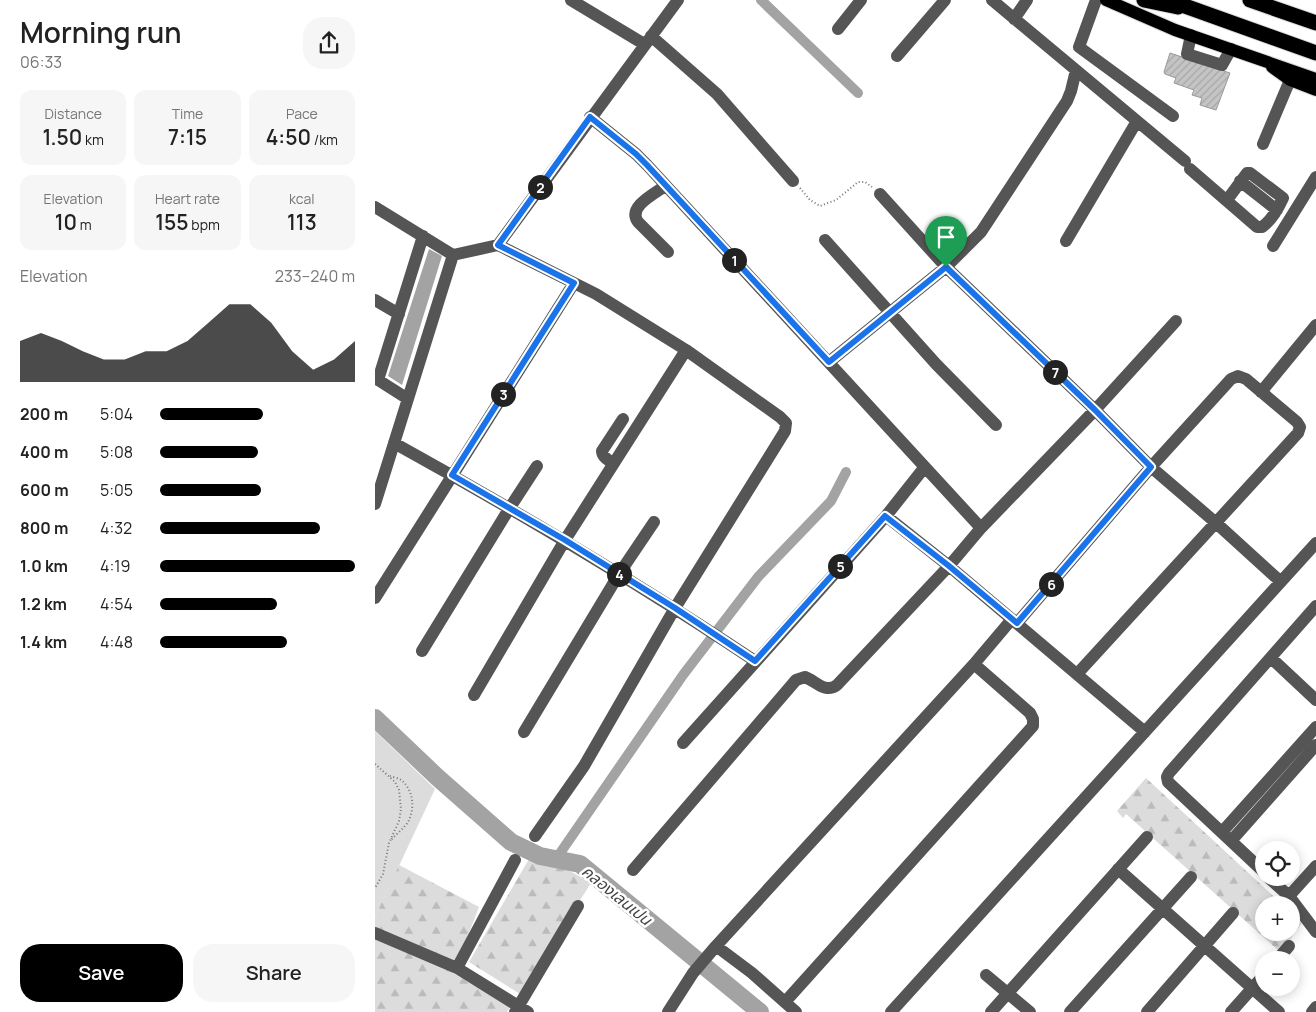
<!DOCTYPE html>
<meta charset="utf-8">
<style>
:root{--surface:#fff;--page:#f6f6f6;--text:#222;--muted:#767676;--accent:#000}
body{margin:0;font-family:Manrope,"Noto Sans Thai",sans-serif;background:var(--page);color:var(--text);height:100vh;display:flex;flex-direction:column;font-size:19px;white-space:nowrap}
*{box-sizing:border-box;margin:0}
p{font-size:16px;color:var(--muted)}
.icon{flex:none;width:28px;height:28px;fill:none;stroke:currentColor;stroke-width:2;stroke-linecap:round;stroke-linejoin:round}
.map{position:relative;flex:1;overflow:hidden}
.sheet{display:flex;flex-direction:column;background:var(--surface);width:375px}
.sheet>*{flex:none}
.tools{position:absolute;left:880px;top:841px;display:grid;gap:10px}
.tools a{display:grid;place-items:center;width:45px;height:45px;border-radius:50%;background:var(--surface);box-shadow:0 2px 12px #0003;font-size:25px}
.pin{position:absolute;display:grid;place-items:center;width:42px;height:42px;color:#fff;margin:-51px -21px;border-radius:50% 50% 50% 0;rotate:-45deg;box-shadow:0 0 5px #0007}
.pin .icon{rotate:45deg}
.km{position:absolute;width:25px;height:25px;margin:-12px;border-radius:50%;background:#222;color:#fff;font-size:14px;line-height:25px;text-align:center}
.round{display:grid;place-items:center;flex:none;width:52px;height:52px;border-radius:20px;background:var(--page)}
.head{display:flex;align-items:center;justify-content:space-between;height:85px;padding:0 20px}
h1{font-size:28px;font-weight:600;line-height:38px}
.metrics{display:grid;grid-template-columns:repeat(3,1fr);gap:8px;height:85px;padding:5px 20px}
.metrics div{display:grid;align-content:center;border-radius:12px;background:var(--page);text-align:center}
.metrics b{font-size:21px;font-weight:600}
.metrics small{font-size:14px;font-weight:400}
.metrics p{font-size:14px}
.chart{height:140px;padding:10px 20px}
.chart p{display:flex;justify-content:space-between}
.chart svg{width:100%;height:90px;margin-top:5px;fill:var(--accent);opacity:.7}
.primary-button{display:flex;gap:10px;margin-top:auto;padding:10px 20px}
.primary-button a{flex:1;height:58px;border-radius:20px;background:var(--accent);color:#fff;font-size:20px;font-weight:600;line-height:58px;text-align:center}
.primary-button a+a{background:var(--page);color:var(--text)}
ul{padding:0 20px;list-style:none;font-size:16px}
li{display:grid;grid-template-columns:80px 60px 1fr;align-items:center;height:38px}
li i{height:12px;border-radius:6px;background:var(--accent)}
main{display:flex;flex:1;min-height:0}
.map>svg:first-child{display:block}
.green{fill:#dcdcdc}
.forest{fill:url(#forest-firs)}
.water{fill:#a3a3a3}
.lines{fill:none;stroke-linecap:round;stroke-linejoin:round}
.canal{stroke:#a3a3a3;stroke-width:10}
.river{stroke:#a3a3a3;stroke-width:18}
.building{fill:url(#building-hatch);stroke:#999}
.major-casing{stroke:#dbdbdb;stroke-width:14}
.highway-casing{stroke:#dbdbdb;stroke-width:17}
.path{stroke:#777;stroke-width:2;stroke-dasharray:1 2.5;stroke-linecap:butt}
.minor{stroke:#555;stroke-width:12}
.major{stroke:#000;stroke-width:12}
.highway{stroke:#000;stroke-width:15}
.route-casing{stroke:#fff;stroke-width:10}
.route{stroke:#1a73e8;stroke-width:6}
.labels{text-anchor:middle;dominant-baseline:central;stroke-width:5;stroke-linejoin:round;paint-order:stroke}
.water-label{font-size:16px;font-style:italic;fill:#444;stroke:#fff}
</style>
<main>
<section class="sheet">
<div class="head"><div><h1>Morning run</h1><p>06:33</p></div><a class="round"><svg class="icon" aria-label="share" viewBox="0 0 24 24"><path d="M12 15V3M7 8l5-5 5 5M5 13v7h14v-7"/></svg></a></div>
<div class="metrics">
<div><p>Distance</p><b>1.50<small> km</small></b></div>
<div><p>Time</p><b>7:15</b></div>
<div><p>Pace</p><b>4:50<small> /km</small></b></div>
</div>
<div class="metrics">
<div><p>Elevation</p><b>10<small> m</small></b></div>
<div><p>Heart rate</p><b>155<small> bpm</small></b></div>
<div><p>kcal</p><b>113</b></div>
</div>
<div class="chart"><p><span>Elevation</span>233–240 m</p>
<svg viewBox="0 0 160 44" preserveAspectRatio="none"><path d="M0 44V24L10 20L20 24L30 29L40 33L50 33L60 29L70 29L80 24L90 15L100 6L110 6L120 15L130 29L140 38L150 33L160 24V44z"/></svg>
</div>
<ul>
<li><b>200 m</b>5:04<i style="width:53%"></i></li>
<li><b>400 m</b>5:08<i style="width:50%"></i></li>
<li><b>600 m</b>5:05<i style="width:52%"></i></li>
<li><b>800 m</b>4:32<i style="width:82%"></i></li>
<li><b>1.0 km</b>4:19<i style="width:100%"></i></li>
<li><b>1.2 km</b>4:54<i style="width:60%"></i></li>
<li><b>1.4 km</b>4:48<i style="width:65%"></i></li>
</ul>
<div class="primary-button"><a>Save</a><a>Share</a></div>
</section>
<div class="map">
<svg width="941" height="1012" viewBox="0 0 941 1012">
<defs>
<pattern id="forest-firs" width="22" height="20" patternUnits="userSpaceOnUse" patternTransform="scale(1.25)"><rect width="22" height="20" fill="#dcdcdc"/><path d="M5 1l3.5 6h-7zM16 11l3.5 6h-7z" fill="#bbb"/></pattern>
<pattern id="building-hatch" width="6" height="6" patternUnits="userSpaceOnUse" patternTransform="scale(1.25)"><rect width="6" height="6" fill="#c4c4c4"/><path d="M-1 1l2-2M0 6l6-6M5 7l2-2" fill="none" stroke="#a7a7a7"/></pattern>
</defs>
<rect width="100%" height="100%" fill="#fff"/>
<!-- green -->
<path class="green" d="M0,731L60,789L0,917Z"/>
<!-- forest -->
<path class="forest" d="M771,778L908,905H889V932H916V913L927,923L914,941L904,951L751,814L748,818L742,811Z
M154,859L188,867L216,883L145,994L94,962Z
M24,865L104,907L78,973L135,1007L132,1012H0V917Z"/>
<!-- water -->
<path class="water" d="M54,249L67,256L27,385L13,376Z"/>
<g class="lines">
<!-- canal -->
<path class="canal" d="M386,0L483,93
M181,859L308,675L383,577L456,501L471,472"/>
<!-- river -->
<path class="river" d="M0,718L62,777L136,842L165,856L205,864L385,1012"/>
</g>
<!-- building -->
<path class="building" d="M795,53L855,73L841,110L825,105L827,98L817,95L819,90L799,83L801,78L790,74L789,72Z"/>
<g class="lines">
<defs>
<path id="major" d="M731,0L800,30L941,79
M897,67L915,80L941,90"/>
<path id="highway" d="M769,0L803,7
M793,0L941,53
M875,0L941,23"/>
</defs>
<!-- major casing -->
<use href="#major" class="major-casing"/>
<!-- highway casing -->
<use href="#highway" class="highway-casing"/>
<!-- path -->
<path class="path" d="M425,188L435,200L445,206L461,200L483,182H490L497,187
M0,764L20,782L24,790L26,809L24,821L14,843L8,874L0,888
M15,776C18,777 23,778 26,780C38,789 40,807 34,820C31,827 21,834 16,840"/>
<!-- minor -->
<path class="minor" d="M196,0L269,44
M617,0L810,161
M721,0L704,47L798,116
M639,19L652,0
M463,29L486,0
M816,35L812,54L847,65L856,49
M276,36L342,94L418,181
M522,56L570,0
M215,117L261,154L272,165L606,528
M888,144L915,80
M815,169L882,227H887C897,220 903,209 908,198L875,173H872L852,200
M865,181L902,210
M290,186C279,194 252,207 263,222L293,252
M505,194L571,267L720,410L776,467L840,522L906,582
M0,207L78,255
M450,240L561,364L621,425
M691,241L762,121
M123,245L303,0
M898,246L941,177
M0,300L24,314
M454,362L571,267L606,232L692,101L696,91L701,70
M0,378L33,399
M3,380L48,236
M886,392L941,325
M19,443C142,511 263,583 380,661
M238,464C234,460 227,457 227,451L248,419
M0,504L78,255L123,245L221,294L311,350L405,417L411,423L410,431L300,608L209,766L160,836
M511,516L574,566L770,732
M0,598L199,283
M642,623L776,467L856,379L863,376L871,379L922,422L925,427L923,433L703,673
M47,651L134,509L162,466
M896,658L941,700
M99,695L190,540L311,350
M149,732L244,574L279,522
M308,743L511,516L549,468
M847,832L941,727
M856,841L941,745
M140,860L82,968L153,1012
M743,869L904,1012
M258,870L421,680L430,677C441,681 450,694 462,685L574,566L606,528L720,410L801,321
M889,872L793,782L792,777L794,773L941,606
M894,878L914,896L941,932
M914,896L941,866
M0,933L82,968
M341,946L377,973L421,1012
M902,960L914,946
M611,975L655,1012
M410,1002L658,726V719L655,713L599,664
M140,1012L203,906
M293,1012L318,973L341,946L599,664L637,619
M516,1012L941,543
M616,1012L772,837
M695,1012L816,877
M772,1012L858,913
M856,1012L889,975
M937,1012L941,1007"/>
<!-- major -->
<use href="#major" class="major"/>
<!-- highway -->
<use href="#highway" class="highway"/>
</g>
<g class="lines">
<defs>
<path id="route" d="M215,117L261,154L272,165L454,362L571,267L720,410L776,467L642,623L574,566L510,516L380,661L300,608L190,540L77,475L199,283L123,245Z"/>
</defs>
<!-- route casing -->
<use href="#route" class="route-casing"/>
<!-- route -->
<use href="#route" class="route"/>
</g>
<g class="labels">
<!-- water labels -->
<g class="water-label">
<text transform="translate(242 895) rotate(39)">คลองเลนเปน</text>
</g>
</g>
</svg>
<div class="tools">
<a><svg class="icon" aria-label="locate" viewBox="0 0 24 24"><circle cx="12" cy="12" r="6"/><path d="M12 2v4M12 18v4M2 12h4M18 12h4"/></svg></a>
<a>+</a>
<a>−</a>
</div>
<div class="pin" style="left:571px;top:267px;background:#1e9e55"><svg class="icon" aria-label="arrive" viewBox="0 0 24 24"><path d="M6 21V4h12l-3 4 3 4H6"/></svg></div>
<b class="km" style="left:359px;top:260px">1</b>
<b class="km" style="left:165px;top:187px">2</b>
<b class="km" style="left:128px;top:394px">3</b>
<b class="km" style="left:244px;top:574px">4</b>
<b class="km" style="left:465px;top:566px">5</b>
<b class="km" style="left:676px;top:584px">6</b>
<b class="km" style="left:680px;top:372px">7</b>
</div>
</main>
